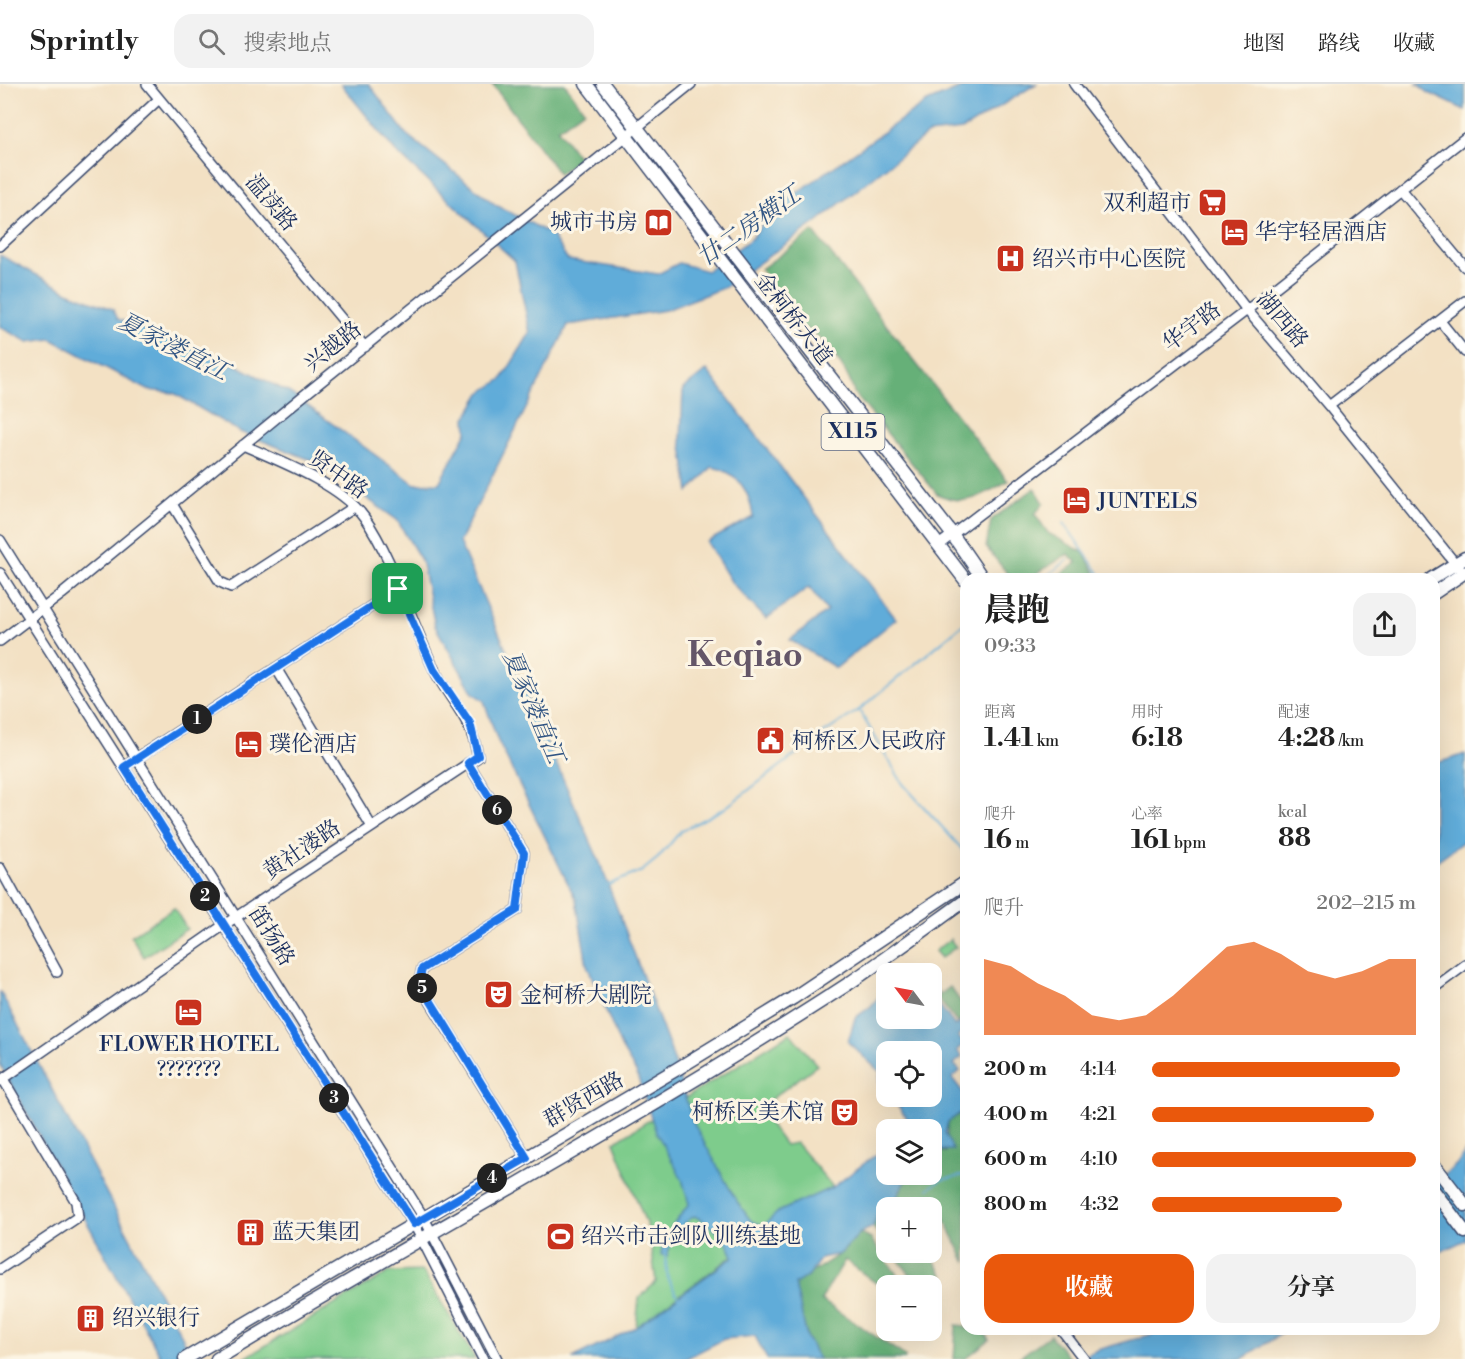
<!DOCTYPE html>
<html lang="zh">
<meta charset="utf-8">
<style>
:root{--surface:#fff;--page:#f2f2f2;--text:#222;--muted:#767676;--line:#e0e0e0;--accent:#ea580c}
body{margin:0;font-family:"Libre Bodoni","Noto Serif SC",serif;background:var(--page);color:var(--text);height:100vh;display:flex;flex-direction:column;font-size:22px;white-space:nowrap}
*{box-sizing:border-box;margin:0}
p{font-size:20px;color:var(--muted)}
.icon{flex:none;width:33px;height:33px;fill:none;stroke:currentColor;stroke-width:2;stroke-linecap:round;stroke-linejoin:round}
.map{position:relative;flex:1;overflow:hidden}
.panel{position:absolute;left:960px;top:489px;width:480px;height:762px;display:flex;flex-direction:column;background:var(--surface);border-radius:18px;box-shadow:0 6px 24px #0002}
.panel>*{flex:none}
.needle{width:39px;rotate:302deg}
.fabs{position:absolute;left:876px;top:879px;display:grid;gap:12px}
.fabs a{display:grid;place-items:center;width:66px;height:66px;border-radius:12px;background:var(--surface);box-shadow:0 6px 24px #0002;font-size:30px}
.pin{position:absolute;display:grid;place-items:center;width:51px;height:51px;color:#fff;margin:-26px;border-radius:12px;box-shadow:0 3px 9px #0006}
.km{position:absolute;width:30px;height:30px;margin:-15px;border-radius:50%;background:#222;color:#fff;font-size:16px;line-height:30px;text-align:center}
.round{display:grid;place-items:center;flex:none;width:63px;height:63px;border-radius:18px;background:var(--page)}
.summary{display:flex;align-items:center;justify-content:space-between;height:102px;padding:0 24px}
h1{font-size:33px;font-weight:700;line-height:45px}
.figures{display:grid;grid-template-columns:repeat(3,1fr);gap:9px;height:102px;padding:6px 24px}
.figures div{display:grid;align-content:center}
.figures b{font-size:26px;font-weight:700}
.figures small{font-size:16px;font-weight:400}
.figures p{font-size:16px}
.chart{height:168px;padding:12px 24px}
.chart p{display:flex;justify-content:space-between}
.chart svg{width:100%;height:108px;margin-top:6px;fill:var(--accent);opacity:.7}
.button{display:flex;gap:12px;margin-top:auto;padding:12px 24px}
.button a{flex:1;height:69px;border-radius:18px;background:var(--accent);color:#fff;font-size:24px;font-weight:700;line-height:69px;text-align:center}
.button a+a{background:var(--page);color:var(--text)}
ul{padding:0 24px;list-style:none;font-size:20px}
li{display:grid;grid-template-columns:96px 72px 1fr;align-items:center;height:45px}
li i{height:15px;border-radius:8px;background:var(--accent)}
header{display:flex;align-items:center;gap:36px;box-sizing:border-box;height:84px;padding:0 30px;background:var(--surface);border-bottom:2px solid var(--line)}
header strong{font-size:28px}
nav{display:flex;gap:33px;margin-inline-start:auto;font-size:21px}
.search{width:420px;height:54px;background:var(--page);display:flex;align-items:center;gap:15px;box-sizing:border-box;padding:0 21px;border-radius:18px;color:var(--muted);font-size:22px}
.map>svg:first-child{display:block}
.green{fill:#7ecc8c;stroke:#4c7e75;stroke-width:1.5}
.forest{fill:#66b078;stroke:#40706b;stroke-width:1.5}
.water{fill:#60acd9;stroke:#3e6e9c;stroke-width:1.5}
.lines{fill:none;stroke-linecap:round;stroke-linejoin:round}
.stream{stroke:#60acd9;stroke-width:2}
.minor-casing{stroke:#3b4a6d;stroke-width:12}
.major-casing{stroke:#3b4a6d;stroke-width:15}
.minor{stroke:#fff;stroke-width:9}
.major{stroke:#fff;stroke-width:12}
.route-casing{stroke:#fff;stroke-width:12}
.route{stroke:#1a73e8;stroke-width:8}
.labels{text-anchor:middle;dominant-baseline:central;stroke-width:6;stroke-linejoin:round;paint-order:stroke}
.shield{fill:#fcf5e5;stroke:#5e6a86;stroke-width:1.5}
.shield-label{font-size:21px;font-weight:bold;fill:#1b2f5e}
.street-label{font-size:22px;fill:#1b2f5e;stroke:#fcf5e5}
.poi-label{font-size:22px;fill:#1b2f5e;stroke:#fcf5e5;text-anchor:start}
.water-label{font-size:24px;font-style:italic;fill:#305483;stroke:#fcf5e5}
.town-label{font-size:34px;font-weight:bold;fill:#645668;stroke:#fcf5e5}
</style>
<header>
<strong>Sprintly</strong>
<div class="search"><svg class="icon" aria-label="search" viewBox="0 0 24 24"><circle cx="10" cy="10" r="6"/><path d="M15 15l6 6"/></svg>搜索地点</div>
<nav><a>地图</a><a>路线</a><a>收藏</a></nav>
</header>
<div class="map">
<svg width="1465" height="1275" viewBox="0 0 1465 1275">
<rect width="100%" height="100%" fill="#fcf5e5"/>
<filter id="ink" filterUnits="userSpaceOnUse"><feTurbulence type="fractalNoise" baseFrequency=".0167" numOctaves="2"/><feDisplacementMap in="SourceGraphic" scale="12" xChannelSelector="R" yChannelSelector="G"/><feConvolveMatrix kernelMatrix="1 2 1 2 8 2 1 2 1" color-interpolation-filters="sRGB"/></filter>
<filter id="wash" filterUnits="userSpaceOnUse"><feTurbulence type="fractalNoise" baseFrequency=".008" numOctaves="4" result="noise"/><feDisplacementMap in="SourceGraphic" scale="24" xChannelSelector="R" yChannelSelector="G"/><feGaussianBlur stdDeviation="1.35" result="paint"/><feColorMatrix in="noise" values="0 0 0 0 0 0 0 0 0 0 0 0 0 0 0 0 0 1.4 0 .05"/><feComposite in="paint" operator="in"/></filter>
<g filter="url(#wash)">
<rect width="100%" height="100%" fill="#f3e1c4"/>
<!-- green -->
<path class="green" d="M174,824L187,845L144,873L131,852Z
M950,855L956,863L941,874L935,867Z
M790,949L817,981L758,1025L785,1061L796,1059L833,1103L808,1116L636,1243L639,1214L656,1198L649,1147L614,1058Z
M423,1187L475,1275H243L389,1188Z"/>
<!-- forest -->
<path class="forest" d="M492,0H565L584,26L558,45L579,74L559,90Z
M813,147L1008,397C980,412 968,424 937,410L854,309C849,287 820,247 798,241L761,185Z
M1035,404L1044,419L1035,430L1048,449L1083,468L1099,495H1053L1077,479L1068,470L1028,495L1011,494L986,463L991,436Z
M950,903L966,925L965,943L960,937L957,939L937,913Z
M966,1025V1179L938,1122L886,1124V1160L873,1143L879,1125L894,1117L909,1091L932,1090V1067L946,1068L948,1038Z
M860,1149L871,1155L901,1196L884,1205L845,1176L821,1216L905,1272V1275H818L807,1254L794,1200L840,1170Z
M893,1169H930L944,1193L916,1198Z
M956,1241L966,1242V1245H983L989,1256L965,1275H954Z
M1050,1251L1070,1275H1017Z"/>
<!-- water -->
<path class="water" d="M341,0H369L406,50L496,121L551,150L568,176L658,190L679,179L707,187L752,154L774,125L925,19L970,0H1036L962,46L928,50L814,140L725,203L666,226L568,241L459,458L600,779L671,967L693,1038L736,1116L751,1137L763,1142L778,1128L833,1103L886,1063V1090L921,1091H908L894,1118L879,1125L873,1143L860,1149L840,1170L821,1174L809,1191L795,1200L807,1254L818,1275H767L755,1252L724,1255L685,1275H572L636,1243L733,1173C728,1155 710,1139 694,1132C679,1142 672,1154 667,1172L661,1171C663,1151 677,1136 689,1120L682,1095L656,1048L636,988L621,963L587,881L576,816L497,655L484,617L473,609L435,542L421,476L397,436L316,378L240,348L174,309L148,306L51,255L28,258L0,243V171L70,209L113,225L118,235L234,280L290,309L415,400L439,399L467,348L466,334L481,309L502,295L530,249L515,177L395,67Z
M1417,0H1465V26L1429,9Z
M707,286L896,535L836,584L790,556L827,527L809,503L766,535L732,499L707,458L753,433C750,407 739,388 712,383L689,408L681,356L683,305Z
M1465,670V756L1434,779V680Z
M932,901L938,909L933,913L955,942L959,939L965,947L958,952L964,960L957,966L962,973L954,980L960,987L952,994L966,1012V1025L948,1038L945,1049L953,1066L932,1067V1046L909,1045L913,1042L891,1013L932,1012V968H886V1007L879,998L880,988L848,958L855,934L871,922L886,904V934H932Z
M0,907L194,1275H162L0,980Z
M1465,1067V1156L1434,1171V1101L1460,1077Z
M1159,1245H1289L1242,1275H1078L1097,1266L1153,1250Z"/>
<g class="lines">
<!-- stream -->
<path class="stream" d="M1064,439L1103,495
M1043,495L1068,476
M859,626L903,700L962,765L966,773
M608,801L642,787L658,774L681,747L725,724L824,649L859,626L966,538
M928,1105L941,1096L966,1091
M665,1171L668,1195L678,1213"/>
</g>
</g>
<g filter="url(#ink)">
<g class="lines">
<defs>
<path id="minor" d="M147,0L365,263
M1074,0L1247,226L1329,322L1458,483
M1400,105L1465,183
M0,162L159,15
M1440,237L1465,268
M1329,322L1465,217
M172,420L220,498L231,503L354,423
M0,456L424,1134L497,1275
M940,460L1247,226L1465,54
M0,489L414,1140L483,1275
M0,557L62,510L308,308L691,0
M276,584L372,743
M131,678L398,505
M468,679L524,769L517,826L422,885L419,899L527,1074
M0,784L57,888
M1434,904L1465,881
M0,997L224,841L478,673C470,629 450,619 433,583C411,537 393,474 364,433C340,400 279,377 243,361
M0,1185L78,1133L76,1118L3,995
M1061,1245L1084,1275"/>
<path id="major" d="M586,0L966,497
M603,0L952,450L983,495
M1431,495L1465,474
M1434,509L1465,488
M1434,1081L1465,1121
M1434,1107L1465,1148
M185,1275L677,985L793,914L966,798
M217,1275C427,1148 643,1034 848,900C888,873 927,844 966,816"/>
</defs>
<!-- minor casing -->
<use href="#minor" class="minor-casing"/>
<!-- major casing -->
<use href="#major" class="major-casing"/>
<!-- minor -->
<use href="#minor" class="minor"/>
<!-- major -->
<use href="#major" class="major"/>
</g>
</g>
<g class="lines" filter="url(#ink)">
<defs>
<path id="route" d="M398,505L434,586L470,639L478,672L468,679L524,769L517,826L422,885L419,898L527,1074L414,1140L124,683Z"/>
</defs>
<!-- route casing -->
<use href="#route" class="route-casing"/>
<!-- route -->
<use href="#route" class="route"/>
</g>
<!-- icons -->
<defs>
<symbol id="supermarket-square" viewBox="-11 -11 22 22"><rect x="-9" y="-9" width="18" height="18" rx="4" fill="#c8321e" stroke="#fcf5e5"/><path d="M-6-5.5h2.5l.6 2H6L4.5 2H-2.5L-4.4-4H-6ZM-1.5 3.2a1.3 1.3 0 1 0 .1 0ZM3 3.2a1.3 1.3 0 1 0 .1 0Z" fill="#fff"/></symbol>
<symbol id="library-square" viewBox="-11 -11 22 22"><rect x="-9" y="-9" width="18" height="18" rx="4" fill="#c8321e" stroke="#fcf5e5"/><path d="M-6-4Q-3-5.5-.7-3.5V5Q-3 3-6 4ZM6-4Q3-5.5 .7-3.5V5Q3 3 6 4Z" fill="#fff"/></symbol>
<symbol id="hotel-square" viewBox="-11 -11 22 22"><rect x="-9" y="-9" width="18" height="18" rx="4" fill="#c8321e" stroke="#fcf5e5"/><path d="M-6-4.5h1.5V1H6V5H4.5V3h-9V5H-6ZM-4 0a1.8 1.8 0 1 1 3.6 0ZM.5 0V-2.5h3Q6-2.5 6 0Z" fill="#fff"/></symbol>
<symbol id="hospital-square" viewBox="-11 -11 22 22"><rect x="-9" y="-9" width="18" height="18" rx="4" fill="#c8321e" stroke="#fcf5e5"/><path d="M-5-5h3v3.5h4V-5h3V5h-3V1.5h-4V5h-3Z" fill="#fff"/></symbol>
<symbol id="civic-square" viewBox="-11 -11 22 22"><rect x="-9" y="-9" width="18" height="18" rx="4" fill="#c8321e" stroke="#fcf5e5"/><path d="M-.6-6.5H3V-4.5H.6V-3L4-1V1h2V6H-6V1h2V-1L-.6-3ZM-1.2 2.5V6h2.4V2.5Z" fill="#fff"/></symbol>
<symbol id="theatre-square" viewBox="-11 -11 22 22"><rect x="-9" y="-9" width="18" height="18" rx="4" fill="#c8321e" stroke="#fcf5e5"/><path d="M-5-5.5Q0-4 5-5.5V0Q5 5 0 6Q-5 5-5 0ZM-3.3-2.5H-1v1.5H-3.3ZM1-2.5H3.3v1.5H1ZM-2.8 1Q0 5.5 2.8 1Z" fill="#fff"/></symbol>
<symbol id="building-square" viewBox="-11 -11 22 22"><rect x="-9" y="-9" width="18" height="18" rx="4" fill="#c8321e" stroke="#fcf5e5"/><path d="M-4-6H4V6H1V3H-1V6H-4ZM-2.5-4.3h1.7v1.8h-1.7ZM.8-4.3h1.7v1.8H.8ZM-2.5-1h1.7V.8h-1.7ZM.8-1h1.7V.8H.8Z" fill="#fff"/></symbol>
<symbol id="stadium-square" viewBox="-11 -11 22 22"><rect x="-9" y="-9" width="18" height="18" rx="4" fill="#c8321e" stroke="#fcf5e5"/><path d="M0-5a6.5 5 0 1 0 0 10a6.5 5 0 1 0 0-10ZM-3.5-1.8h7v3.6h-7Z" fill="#fff"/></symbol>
</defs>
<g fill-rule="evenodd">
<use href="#supermarket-square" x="1196" y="102" width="33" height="33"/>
<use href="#library-square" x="642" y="122" width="33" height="33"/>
<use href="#hotel-square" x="1218" y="132" width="33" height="33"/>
<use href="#hospital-square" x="994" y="158" width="33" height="33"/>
<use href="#hotel-square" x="1060" y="400" width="33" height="33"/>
<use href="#civic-square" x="754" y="640" width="33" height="33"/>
<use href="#hotel-square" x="232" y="644" width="33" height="33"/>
<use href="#theatre-square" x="482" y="894" width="33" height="33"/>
<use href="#hotel-square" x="172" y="912" width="33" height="33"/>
<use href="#theatre-square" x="828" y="1012" width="33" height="33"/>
<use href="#building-square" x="234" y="1132" width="33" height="33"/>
<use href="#stadium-square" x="544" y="1136" width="33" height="33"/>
<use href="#building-square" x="74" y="1218" width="33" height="33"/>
</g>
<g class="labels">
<!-- shield labels -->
<rect class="shield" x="821.5" y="330" width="63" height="36" rx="4.5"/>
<g class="shield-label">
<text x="853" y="348">X115</text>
</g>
<!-- street labels -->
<g class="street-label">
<text transform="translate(271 119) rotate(50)">温渎路</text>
<text transform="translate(793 235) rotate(52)">金柯桥大道</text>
<text transform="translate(1282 236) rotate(50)">湖西路</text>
<text transform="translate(1192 243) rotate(-37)">华宇路</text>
<text transform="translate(333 263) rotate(-39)">兴越路</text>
<text transform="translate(338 391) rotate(35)">贤中路</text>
<text transform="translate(302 766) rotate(-34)">黄社溇路</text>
<text transform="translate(271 852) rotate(58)">笛扬路</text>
<text transform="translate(584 1016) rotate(-30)">群贤西路</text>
</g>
<!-- poi labels -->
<g class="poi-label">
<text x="1191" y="119" text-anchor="end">双利超市</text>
<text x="638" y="138" text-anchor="end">城市书房</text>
<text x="1255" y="148">华宇轻居酒店</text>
<text x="1032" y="175">绍兴市中心医院</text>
<text x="1097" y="417">JUNTELS</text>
<text x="792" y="657">柯桥区人民政府</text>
<text x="269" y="660">璞伦酒店</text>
<text x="520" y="911">金柯桥大剧院</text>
<text x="189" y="960" text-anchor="middle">FLOWER HOTEL<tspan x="189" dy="25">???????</tspan></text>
<text x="824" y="1028" text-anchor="end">柯桥区美术馆</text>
<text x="272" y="1148">蓝天集团</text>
<text x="581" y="1152">绍兴市击剑队训练基地</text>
<text x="112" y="1234">绍兴银行</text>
</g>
<!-- water labels -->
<g class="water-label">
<text transform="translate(749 143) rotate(-35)">廿二房横江</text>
<text transform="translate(173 263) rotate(27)">夏家溇直江</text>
<text transform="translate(533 623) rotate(67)">夏家溇直江</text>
</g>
<!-- town labels -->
<g class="town-label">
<text x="745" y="572">Keqiao</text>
</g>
</g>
</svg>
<div class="fabs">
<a><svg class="needle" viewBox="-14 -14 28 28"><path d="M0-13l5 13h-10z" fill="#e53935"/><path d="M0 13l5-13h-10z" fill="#767676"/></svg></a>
<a><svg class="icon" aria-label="locate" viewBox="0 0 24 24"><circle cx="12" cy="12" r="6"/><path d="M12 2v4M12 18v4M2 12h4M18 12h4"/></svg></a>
<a><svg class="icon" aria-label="layers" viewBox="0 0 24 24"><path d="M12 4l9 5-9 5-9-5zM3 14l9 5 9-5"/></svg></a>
<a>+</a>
<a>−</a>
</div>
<div class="pin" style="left:398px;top:505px;background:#1e9e55"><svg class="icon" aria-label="arrive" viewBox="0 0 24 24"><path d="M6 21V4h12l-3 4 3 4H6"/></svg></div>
<b class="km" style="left:197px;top:635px">1</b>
<b class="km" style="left:205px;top:812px">2</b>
<b class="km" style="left:334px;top:1014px">3</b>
<b class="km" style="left:492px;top:1094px">4</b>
<b class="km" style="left:422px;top:904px">5</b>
<b class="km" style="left:497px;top:726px">6</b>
<section class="panel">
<div class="summary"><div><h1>晨跑</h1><p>09:33</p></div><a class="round"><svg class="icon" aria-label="share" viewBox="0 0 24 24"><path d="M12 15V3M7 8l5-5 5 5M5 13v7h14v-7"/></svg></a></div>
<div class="figures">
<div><p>距离</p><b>1.41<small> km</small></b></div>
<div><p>用时</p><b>6:18</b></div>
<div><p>配速</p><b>4:28<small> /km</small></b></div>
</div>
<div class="figures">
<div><p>爬升</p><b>16<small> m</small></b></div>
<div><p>心率</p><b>161<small> bpm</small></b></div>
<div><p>kcal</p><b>88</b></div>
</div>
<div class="chart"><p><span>爬升</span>202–215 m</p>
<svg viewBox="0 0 160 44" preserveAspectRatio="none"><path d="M0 44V13L10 16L20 23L30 28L40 36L50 38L60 36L70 28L80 18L90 8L100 6L110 11L120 18L130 21L140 18L150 13L160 13V44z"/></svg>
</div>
<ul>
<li><b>200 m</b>4:14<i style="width:94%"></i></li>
<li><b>400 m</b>4:21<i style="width:84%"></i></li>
<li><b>600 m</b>4:10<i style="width:100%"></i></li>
<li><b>800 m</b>4:32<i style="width:72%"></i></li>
</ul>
<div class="button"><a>收藏</a><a>分享</a></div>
</section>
</div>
